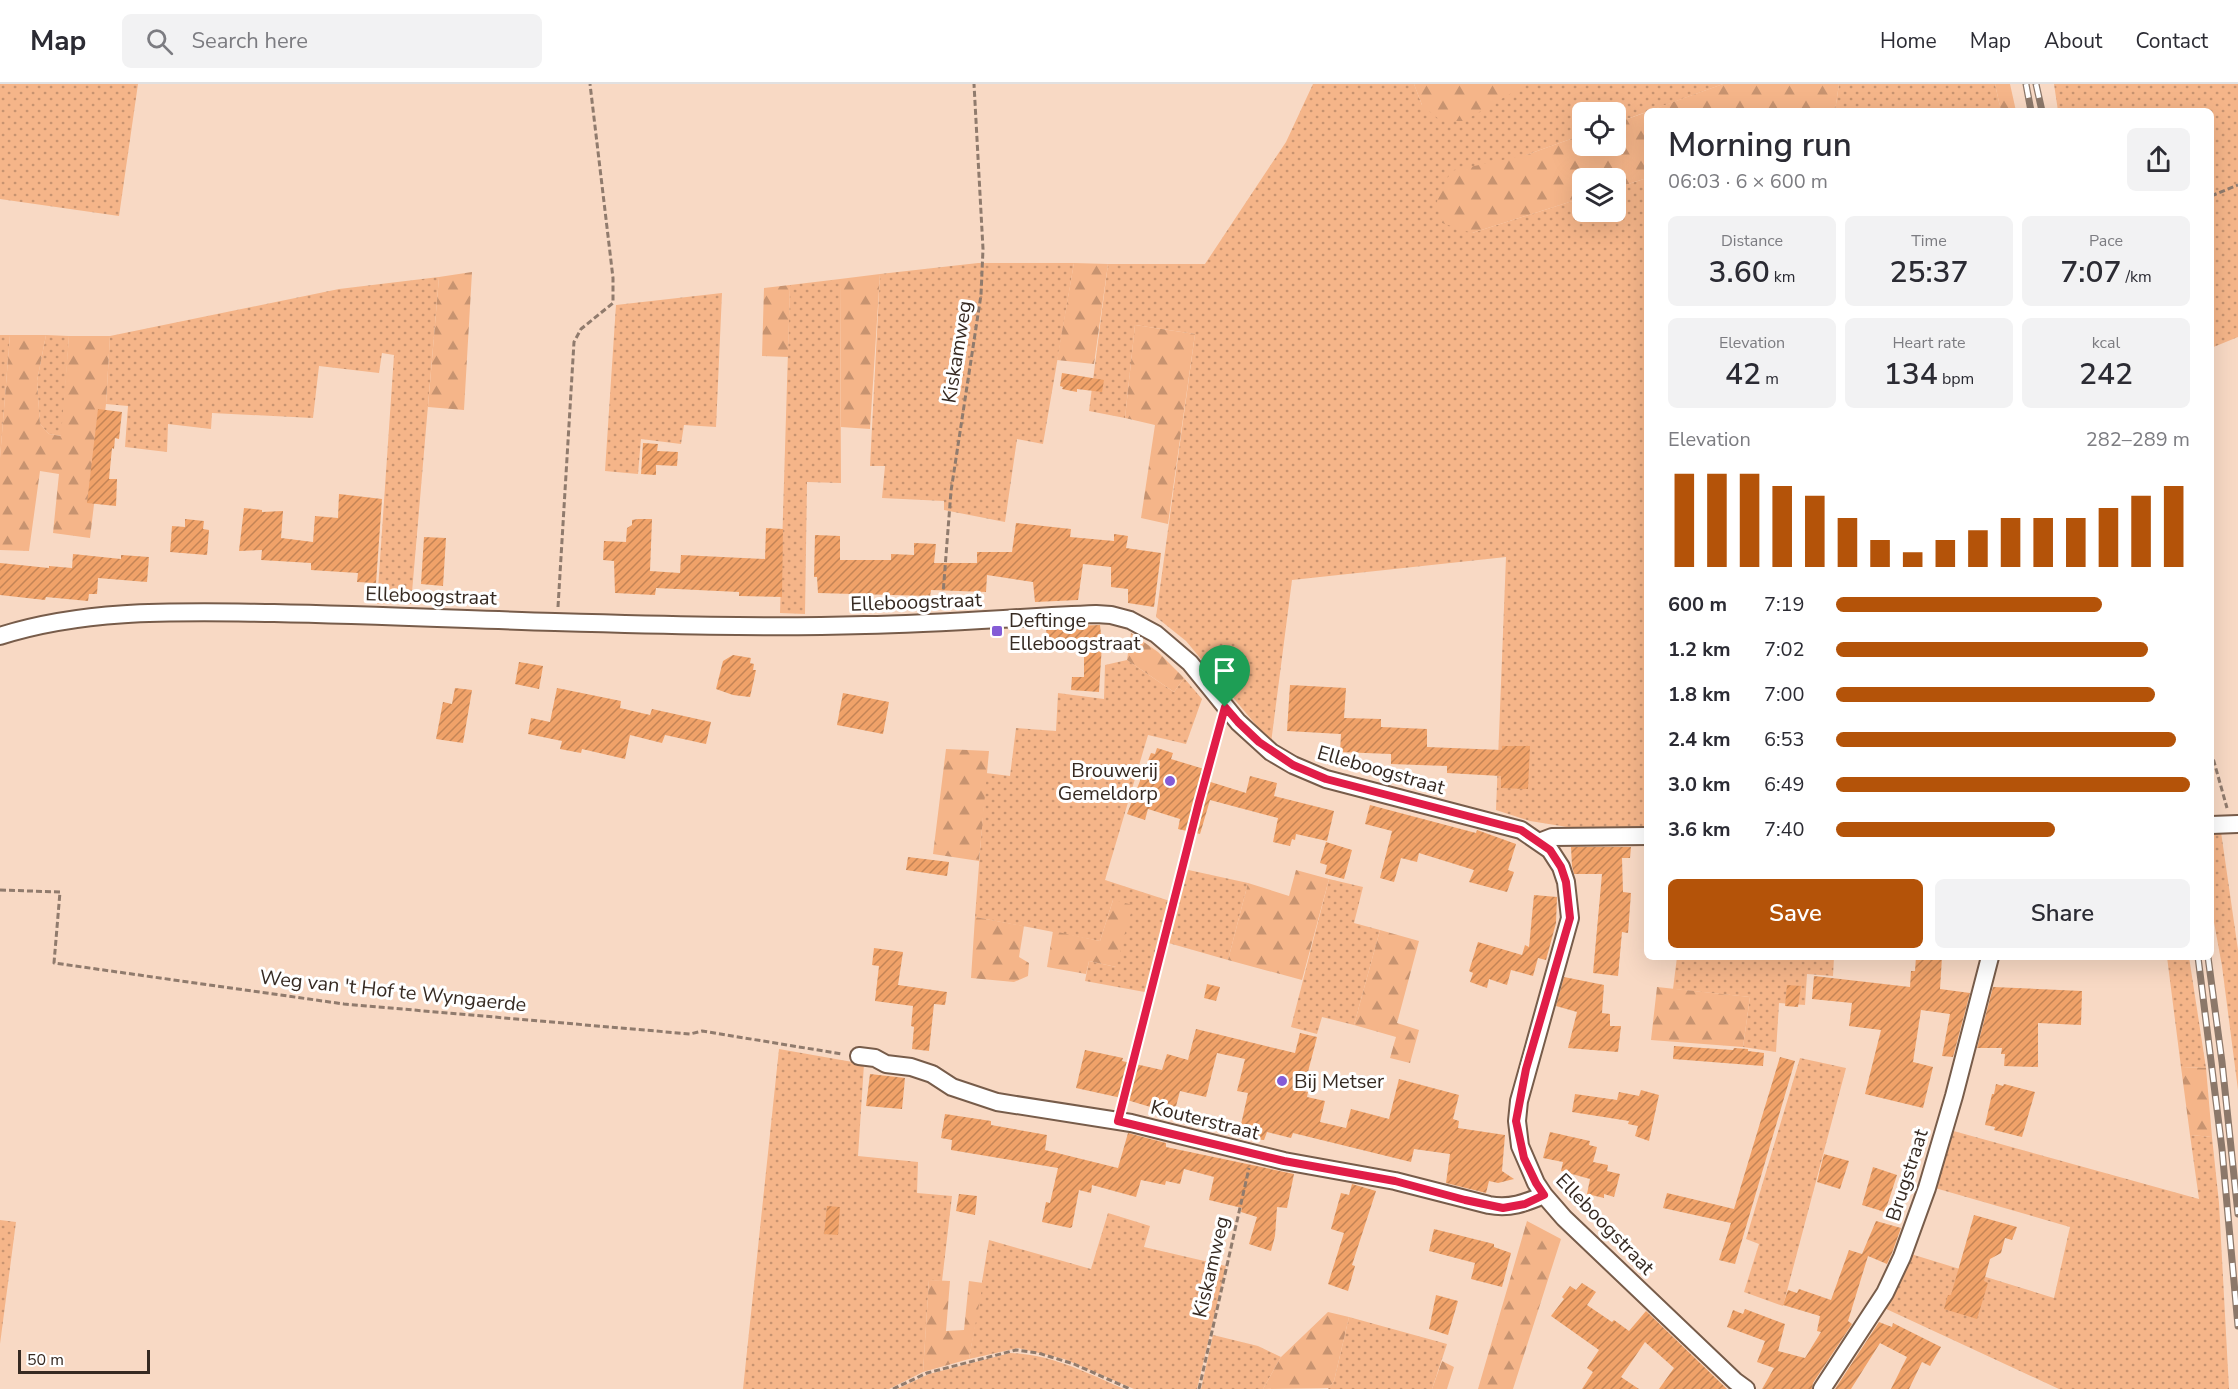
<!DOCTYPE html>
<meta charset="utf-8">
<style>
:root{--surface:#fff;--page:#f2f2f3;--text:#2b2b33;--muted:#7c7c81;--line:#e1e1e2;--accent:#b45309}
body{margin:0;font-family:"Nunito Sans",sans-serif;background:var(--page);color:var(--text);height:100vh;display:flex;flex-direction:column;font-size:22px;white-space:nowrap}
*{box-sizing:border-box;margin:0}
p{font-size:20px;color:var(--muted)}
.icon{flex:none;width:33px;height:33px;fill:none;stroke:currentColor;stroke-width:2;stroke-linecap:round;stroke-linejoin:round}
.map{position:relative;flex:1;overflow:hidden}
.drawer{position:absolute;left:1644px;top:24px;width:570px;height:852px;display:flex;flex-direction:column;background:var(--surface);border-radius:9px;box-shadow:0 6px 24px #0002}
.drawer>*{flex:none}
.fabs{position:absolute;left:1572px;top:18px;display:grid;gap:12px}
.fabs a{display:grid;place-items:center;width:54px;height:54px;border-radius:9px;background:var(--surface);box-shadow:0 6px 24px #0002;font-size:30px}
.scale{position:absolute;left:18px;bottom:15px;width:132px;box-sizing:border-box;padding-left:6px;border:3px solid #362a22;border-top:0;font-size:16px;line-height:21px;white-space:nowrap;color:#362a22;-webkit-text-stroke:4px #fff;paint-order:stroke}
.pin{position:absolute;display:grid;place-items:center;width:51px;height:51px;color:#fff;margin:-62px -26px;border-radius:50% 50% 50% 0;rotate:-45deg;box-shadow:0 0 6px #0007}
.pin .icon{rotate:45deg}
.round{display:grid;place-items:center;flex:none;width:63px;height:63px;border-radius:9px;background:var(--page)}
.overview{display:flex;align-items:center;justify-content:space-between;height:102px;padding:0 24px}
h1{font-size:33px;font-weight:600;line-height:45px}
.figures{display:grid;grid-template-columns:repeat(3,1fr);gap:9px;height:102px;padding:6px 24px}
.figures div{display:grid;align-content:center;border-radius:9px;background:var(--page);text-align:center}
.figures b{font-size:30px;font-weight:600}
.figures small{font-size:16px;font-weight:400}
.figures p{font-size:16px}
.chart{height:168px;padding:12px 24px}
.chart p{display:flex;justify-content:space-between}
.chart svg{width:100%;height:108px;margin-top:6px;stroke:var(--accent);stroke-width:6}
.action{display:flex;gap:12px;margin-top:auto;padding:12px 24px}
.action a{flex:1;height:69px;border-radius:9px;background:var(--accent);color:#fff;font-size:24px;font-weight:600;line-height:69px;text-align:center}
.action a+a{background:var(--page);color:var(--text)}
ul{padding:0 24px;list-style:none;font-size:20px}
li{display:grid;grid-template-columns:96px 72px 1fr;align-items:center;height:45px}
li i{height:15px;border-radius:8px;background:var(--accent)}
header{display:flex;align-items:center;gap:36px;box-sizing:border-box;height:84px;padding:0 30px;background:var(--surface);border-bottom:2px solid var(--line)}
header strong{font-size:28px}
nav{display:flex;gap:33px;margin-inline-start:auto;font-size:21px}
.search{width:420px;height:54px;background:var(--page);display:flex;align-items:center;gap:15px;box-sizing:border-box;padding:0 21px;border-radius:9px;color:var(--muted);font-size:22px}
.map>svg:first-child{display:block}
.grass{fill:url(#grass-dots)}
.forest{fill:url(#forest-firs)}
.building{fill:url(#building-hatch)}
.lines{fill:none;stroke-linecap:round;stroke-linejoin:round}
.street-casing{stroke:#775c4a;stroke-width:20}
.path{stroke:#907b6d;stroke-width:3;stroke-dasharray:6 3;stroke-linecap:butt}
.street{stroke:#fff;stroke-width:16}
.rail-casing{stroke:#8c786a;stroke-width:7}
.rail{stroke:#fff;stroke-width:4.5;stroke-dasharray:14;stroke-linecap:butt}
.route-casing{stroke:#fff;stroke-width:12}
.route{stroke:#e11d48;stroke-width:8}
.poi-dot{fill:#845cd6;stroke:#fff;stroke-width:2}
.labels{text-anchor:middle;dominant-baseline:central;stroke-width:6;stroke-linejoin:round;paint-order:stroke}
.street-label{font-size:20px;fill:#362a22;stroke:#fff}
.poi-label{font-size:20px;fill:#362a22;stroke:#fff;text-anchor:start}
</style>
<header>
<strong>Map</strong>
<div class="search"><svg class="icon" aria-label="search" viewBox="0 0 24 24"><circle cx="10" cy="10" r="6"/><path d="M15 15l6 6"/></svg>Search here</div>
<nav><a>Home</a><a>Map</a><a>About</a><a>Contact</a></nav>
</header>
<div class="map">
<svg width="2238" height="1305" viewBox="0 0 2238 1305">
<defs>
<pattern id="grass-dots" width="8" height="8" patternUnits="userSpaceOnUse" patternTransform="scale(1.5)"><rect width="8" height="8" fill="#f5b589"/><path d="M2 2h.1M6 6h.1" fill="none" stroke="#c79370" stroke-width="1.8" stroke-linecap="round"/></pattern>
<pattern id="forest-firs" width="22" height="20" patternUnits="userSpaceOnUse" patternTransform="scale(1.5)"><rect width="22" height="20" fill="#f5b589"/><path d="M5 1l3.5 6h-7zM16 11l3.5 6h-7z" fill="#c79370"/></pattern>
<pattern id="building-hatch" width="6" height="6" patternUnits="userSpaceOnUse" patternTransform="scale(1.5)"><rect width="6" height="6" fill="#f0a269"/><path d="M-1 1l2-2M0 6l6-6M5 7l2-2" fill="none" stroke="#c38456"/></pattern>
</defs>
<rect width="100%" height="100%" fill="#f8d9c4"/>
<!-- grass -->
<path class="grass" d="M0,0H138L119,132L0,115Z
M1313,0H1414L1422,21L1527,0H1723L1616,39V28H1582V51L1526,71L1472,149L1582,114V128H1616V104L1647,94V746H1586L1530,737L1496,726L1506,473L1292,496L1271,659L1186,557L1156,533L1195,250L1135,241L1125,334L1089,327L1108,180H1205L1286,58Z
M1839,0H1995L2001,27H1835Z
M2054,0H2238V253L2211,264V27H2058Z
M978,179H1074L1043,360L1017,355L1005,438L944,426V417L882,414L885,382H870L880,190Z
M439,193L411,520H377L394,271L382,269L379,289L319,282L313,334L212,329L211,345L168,340L167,368L125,363L128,322L106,320L110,252L339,205Z
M840,195L841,399L807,398L805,530L780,529L790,201Z
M722,209L716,343L684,341L681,360L641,355L638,390L605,387L616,221Z
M0,251H10L0,374Z
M46,251L69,252L62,352L49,350L40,340L37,297Z
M1127,576L1174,608L1184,594L1202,615L1186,660L1148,651L1105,796L1173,818L1150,909L1085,897L1089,877L1116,883L1113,816L1100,857L975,833L986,689L1010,692L1016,644L1056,647L1058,609L1104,615L1105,581Z
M2221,748L2238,866V1006L2222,882L2211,822V749Z
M1184,785L1248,799L1228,876L1165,858Z
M1329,795L1363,803L1354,839L1380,846L1354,941L1322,933L1317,950L1291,943Z
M1677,873H1834L1833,892L1807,890L1805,921L1779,919L1776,968L1743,963L1750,913L1673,905Z
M2167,873H2189L2206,984L2181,983Z
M779,965L864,980L858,1072L918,1078L917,1109L952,1112L942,1197L929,1196L923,1288L889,1305H743Z
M1800,974L1846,984L1783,1222L1744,1208L1759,1160L1746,1155Z
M1950,1046L2199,1115L2190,1051L2212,1053L2219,1119L2229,1305H2059L1882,1223L1911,1170L2054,1214L2070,1143L1935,1104Z
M1108,1129L1150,1142L1144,1163L1226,1182L1197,1305H1134L1064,1275L1018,1264L969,1275L989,1156L1091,1185Z
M0,1136L16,1138L0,1260Z
M1349,1233L1447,1260L1432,1305H1328L1334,1297Z
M1213,1251L1258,1262L1281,1273L1263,1305H1201Z
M1010,1269C1051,1270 1087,1289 1124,1305H897L929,1290Z"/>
<!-- forest -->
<path class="forest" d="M1414,0H1527L1464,37H1441L1422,21Z
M1723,0H1839L1835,27H1648Z
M1995,0H2010L2016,27H2001Z
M1647,28V94L1616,104V94H1582V114L1472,149L1442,139L1437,117L1451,87L1526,71L1582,51V62H1616V39Z
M1074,179L1108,180L1094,280L1057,276Z
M472,188L464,326L428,323L439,193Z
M880,190L870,345L841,343L840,195Z
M790,201L788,273L762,272L764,204Z
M1135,241L1195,250L1168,440L1141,434L1155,341L1125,334Z
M10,251H46L37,297L40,340L49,350L61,352L69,252H110L106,320L90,454L53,449L59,390L40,387L29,467L0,466V374Z
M1131,549L1158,568L1184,594L1174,608L1127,576Z
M946,665L989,667L979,777L933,770Z
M1296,786L1329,795L1302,896L1228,876L1248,799L1289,812Z
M1113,816L1133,821L1116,883L1089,877L1086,890L1047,883L1053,847L1100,857Z
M975,833L1024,842L1019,873L1029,879L1028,892L1014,898L971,894Z
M1380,846L1419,857L1397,939L1419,946L1410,979L1390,974L1396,953L1354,941Z
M1657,903L1750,913L1743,963L1651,956Z
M2181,983L2206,984L2212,1053L2190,1051Z
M1527,1137L1561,1155L1513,1305H1478Z
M929,1196L950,1197L946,1247L964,1246L969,1197L983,1199L969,1275L923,1288Z
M1328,1228L1349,1233L1334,1297L1329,1304L1263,1305L1281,1273Z
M1442,1277L1454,1283L1447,1305H1432Z"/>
<!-- building -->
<path class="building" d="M1062,289L1104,296L1102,308L1077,305V308L1062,305L1063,303L1060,302Z
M98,325L122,328L119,355L115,354L114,365L112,364L109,395H117L116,422L87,419Z
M643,359L658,360L657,367L678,368L677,382L656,381V391L641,390Z
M339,410L382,415L376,499L357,498L358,489L311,486V479L261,476L262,466L239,467L244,424L262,426V428L283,427L281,454L313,458L315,432L338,434Z
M185,435L204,437L203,445L209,446L207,471L170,468L172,442L185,443Z
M638,435H652L650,487L680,489L681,471L765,475L766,444L783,445L782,513L739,512V508L656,504L655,511L615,509L614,477L603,476L604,457L626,458L627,444L632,441V436Z
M1016,439L1071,445L1070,453L1114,457V450L1128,452L1126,464L1161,469L1154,523L1128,519V505L1111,503V483L1083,480L1078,516L1035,518L1033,498L987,491L986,508L931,506L930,512L818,509L817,493H814L815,451L840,452V476H891V470L914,471V459L936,460L934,479H977V468H1012Z
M424,453L446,454L443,502L421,500Z
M73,470L121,475V471L149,473L147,498L98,494L97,510H89L88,517L46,513L45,516L0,511V479L49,484V482L72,484Z
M1100,541L1102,560L1099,608L1071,606L1072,593H1084V563L1048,566L1046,543Z
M733,571L751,574L750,579L754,580L753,586H756L750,613L733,611L716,605L723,577Z
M519,578L543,582L539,605L515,600Z
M1290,601L1346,604L1344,634L1381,635V643L1427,645V663L1502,666V662H1530L1528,705L1501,704V692L1447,689V682L1391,680V670L1340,668L1341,650L1287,647Z
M455,604L472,606L463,659L436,655L443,618L452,620Z
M557,604L621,617L620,624L650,631L652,625L711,638L706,660L665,651L662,659L630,651L625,675L582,665L581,669L560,665L562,657L528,650L531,634L550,638Z
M843,609L889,618L883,650L837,641Z
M1157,664L1173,669L1171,675L1204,685L1201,695L1246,709L1250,692L1277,699L1274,712L1334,727L1327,757L1296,750L1295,756L1292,755L1290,762L1273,758L1278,734L1210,716L1200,750L1178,745L1180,735L1148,725L1145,736L1127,730L1151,669L1155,670Z
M1370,721L1476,749L1477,746L1516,760L1508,786L1514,788L1507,808L1469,798L1474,786L1419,769L1417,778L1401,774L1394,798L1380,794L1392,747L1365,740Z
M1326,758L1352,766L1344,795L1325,790L1327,781L1320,779Z
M1571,763H1631L1630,774H1622L1623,808L1631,809L1628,849L1622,848L1618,892L1593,889L1602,790H1574L1572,782Z
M908,773L949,778L947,792L906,786Z
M1534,811L1557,813L1556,839L1546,876L1538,874L1533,892L1511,886L1507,901L1489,895L1487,904L1470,898L1473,889L1469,887L1478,858L1522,871L1525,861L1529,863Z
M874,864L903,868L898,901L947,908L945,921L934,920L929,967L912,965L914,943L911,942L913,922L875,917L879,882L872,881Z
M1916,873H1942L1940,905L1970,909L1953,973L1942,972L1950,930L1921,926L1913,978L1933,983L1923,1024L1865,1010L1881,946L1849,942L1852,919L1812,915L1814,892L1910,903L1911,887H1915Z
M1564,893L1604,901L1602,929L1610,930V942H1621L1618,968L1568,964L1577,928L1556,922Z
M1207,900L1220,903L1216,917L1204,914Z
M1787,901L1801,902L1798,923L1785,922Z
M1993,903L2082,907L2081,941L2038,939V983L2004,982L2005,970H2001L2002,964H1977Z
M1196,945L1295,969L1300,949L1317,953L1303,1007L1308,1008L1307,1013L1325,1017L1320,1038L1346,1044L1351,1025L1389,1035L1399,995L1459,1011L1453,1035L1459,1037L1458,1044L1505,1051L1502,1087L1514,1095L1498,1099L1489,1097L1486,1109L1446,1099L1450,1070L1414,1065L1411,1078L1293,1049L1291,1054L1267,1048L1264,1056L1238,1054L1248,1009L1237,1007L1245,975L1217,969L1206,1013L1180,1007L1174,1030L1117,1013L1076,1004L1085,966L1123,974L1122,977L1162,986L1167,970L1188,976Z
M1674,962L1733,966L1734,964L1748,965V967L1764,969L1763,982L1673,975Z
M1780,973L1795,977L1735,1180L1719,1176L1731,1139L1663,1124L1667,1109L1734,1125Z
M870,990L905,994L902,1025L866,1022Z
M1996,1000L2003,1002L2004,1000L2035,1008L2022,1053L1994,1046L1995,1043L1985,1041L1992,1010H1994Z
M1641,1006L1659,1011L1649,1057L1635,1052L1638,1042L1628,1040L1629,1037L1572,1028L1575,1010L1617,1016L1619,1008L1639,1012Z
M945,1030L991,1037V1041L1047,1051L1045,1066L1118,1084L1128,1049L1166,1059V1063L1294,1090L1287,1124L1277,1123L1275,1152L1271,1167L1249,1160L1257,1133L1241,1128L1242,1124L1209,1116L1214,1093L1184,1085L1180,1100L1166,1097L1165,1101L1141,1096L1136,1113L1092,1101L1091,1109L1079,1106L1072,1143L1070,1144L1042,1138L1046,1118L1050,1119L1058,1084L951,1066L952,1056L941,1054Z
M1550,1048L1590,1057L1589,1061L1597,1063L1593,1078L1608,1081L1607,1087L1620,1090L1614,1113L1604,1110V1114L1587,1110L1590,1095L1561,1087L1563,1078L1543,1074Z
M1824,1070L1849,1077L1840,1105L1817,1098Z
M1873,1083L1897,1091L1885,1128L1862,1121Z
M1352,1100L1376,1107L1352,1181L1355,1182L1348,1207L1328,1200L1344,1149L1331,1145L1341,1109L1349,1111Z
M959,1110L977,1112L975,1131L956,1127Z
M827,1122L840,1123L838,1151L824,1150Z
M1974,1131L2017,1143L2012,1156L2005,1154L2001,1169L1990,1175L1984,1197L1988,1199L1977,1235L1944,1225L1948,1211H1951Z
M1876,1137L1901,1144L1892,1169L1887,1180L1868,1172L1848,1237L1852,1240L1813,1299L1812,1305H1762L1774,1284L1757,1278L1765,1257L1727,1243L1733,1226L1743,1230L1745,1225L1785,1240L1778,1267L1805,1274L1821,1248L1817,1247L1820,1232L1783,1221L1788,1206L1797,1209L1799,1205L1831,1216L1849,1166L1862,1170Z
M1434,1145L1494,1160V1163L1511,1169L1502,1203L1471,1195L1475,1179L1429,1167Z
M1582,1199L1596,1208L1587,1221L1612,1238L1614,1236L1629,1247L1646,1227L1727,1305H1659L1674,1284L1645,1258L1621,1293L1639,1305H1582L1593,1288L1587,1284L1599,1266L1551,1232L1564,1215L1562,1213L1570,1202L1576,1206Z
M1436,1211L1458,1217L1448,1251L1429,1245Z
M1879,1238L1892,1243L1893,1239L1941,1263L1930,1282L1922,1278L1909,1305H1891L1907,1273L1880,1259L1851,1305H1835Z"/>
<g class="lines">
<defs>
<path id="street" d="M0,552C88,524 182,528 274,529C368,531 461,535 555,538C658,541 762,544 865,541C942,540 1019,533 1096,530L1111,531L1130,536L1156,550L1190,579L1238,638L1271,668L1293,681L1326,695L1521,746L1550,766L1561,783L1566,798L1570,834L1519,1017L1517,1037L1520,1062L1536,1099L1544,1111L1564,1134L1735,1297L1746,1305
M2211,741L2238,740
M1539,758L1552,753L1647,752
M859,972L875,974L886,980L911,983L932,990L952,1003L997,1018L1131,1039L1284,1077L1395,1097L1489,1121C1510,1125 1525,1119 1544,1111
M1822,1305L1885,1209L1902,1173L1927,1104L1954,1012L1990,873"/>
</defs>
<!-- street casing -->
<use href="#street" class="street-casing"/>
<!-- path -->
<path class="path" d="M2211,112L2238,101
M558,523L574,258L581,245L613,219V194L590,0
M942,523L951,407L981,211L983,165L974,0
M2211,667L2227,724
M0,806L60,808L54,879L344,920L690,950L702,947L842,970
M1122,1022L1219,642
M893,1305L927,1289L1016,1266L1038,1269L1074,1280L1130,1305
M1199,1305L1249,1084"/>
<!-- street -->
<use href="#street" class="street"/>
<defs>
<path id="rail" d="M2026,0L2031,27
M2036,0L2042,27
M2198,873L2222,1065L2238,1242
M2208,873L2222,978L2238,1130"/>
</defs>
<!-- rail casing -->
<use href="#rail" class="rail-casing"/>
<!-- rail -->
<use href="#rail" class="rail"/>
</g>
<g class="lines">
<defs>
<path id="route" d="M1225,623L1238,638L1259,658L1293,681L1326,695L1521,746L1550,766L1561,783L1566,798L1570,834L1526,985L1516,1037L1524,1074L1536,1099L1544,1111L1525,1120L1503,1124L1465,1116L1395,1097L1284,1077L1118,1037L1199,718Z"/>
</defs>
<!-- route casing -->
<use href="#route" class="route-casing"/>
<!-- route -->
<use href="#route" class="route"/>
</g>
<!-- markers -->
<g class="poi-dot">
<rect x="991" y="541" width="12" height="12" rx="3"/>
<circle cx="1170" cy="697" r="6"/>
<circle cx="1282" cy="997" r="6"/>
</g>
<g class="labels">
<!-- street labels -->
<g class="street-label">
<text transform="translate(957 268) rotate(-81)">Kiskamweg</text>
<text transform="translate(431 512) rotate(2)">Elleboogstraat</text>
<text transform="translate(916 518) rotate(-2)">Elleboogstraat</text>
<text transform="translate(1381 686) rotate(16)">Elleboogstraat</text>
<text transform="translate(393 907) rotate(6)">Weg van 't Hof te Wyngaerde</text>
<text transform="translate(1205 1036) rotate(14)">Kouterstraat</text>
<text transform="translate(1907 1091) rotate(-72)">Brugstraat</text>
<text transform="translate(1605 1140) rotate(46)">Elleboogstraat</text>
<text transform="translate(1211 1183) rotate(-77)">Kiskamweg</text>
</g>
<!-- poi labels -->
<g class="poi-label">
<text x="1009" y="536">Deftinge<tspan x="1009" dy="23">Elleboogstraat</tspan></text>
<text x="1158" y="686" text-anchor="end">Brouwerij<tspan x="1158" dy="23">Gemeldorp</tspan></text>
<text x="1294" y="997">Bij Metser</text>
</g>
</g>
</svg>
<div class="fabs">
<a><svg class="icon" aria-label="locate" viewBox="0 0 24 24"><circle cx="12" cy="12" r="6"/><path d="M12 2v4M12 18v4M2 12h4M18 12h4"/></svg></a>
<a><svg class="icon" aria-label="layers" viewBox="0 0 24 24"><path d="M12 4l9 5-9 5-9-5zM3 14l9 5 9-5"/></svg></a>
</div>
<div class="scale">50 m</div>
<div class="pin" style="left:1225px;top:623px;background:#1e9e55"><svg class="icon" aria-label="arrive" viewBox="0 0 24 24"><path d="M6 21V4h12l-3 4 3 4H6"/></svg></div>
<section class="drawer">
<div class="overview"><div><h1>Morning run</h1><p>06:03 · 6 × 600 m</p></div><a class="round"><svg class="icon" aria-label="share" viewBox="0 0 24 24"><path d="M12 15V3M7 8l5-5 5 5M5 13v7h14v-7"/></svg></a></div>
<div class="figures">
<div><p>Distance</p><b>3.60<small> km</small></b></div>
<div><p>Time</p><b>25:37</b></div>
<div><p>Pace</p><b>7:07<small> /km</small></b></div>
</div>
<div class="figures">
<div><p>Elevation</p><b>42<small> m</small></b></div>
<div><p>Heart rate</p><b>134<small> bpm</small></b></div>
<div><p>kcal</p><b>242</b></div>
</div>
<div class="chart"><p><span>Elevation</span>282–289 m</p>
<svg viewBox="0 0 160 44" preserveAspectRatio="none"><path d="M5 44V6M15 44V6M25 44V6M35 44V11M45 44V15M55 44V24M65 44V33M75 44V38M85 44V33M95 44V29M105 44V24M115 44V24M125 44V24M135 44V20M145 44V15M155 44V11"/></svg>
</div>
<ul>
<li><b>600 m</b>7:19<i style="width:75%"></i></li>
<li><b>1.2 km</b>7:02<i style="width:88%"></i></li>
<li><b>1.8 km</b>7:00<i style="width:90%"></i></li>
<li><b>2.4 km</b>6:53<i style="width:96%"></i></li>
<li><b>3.0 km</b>6:49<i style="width:100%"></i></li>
<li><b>3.6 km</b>7:40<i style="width:62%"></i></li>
</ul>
<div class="action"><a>Save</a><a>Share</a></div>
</section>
</div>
